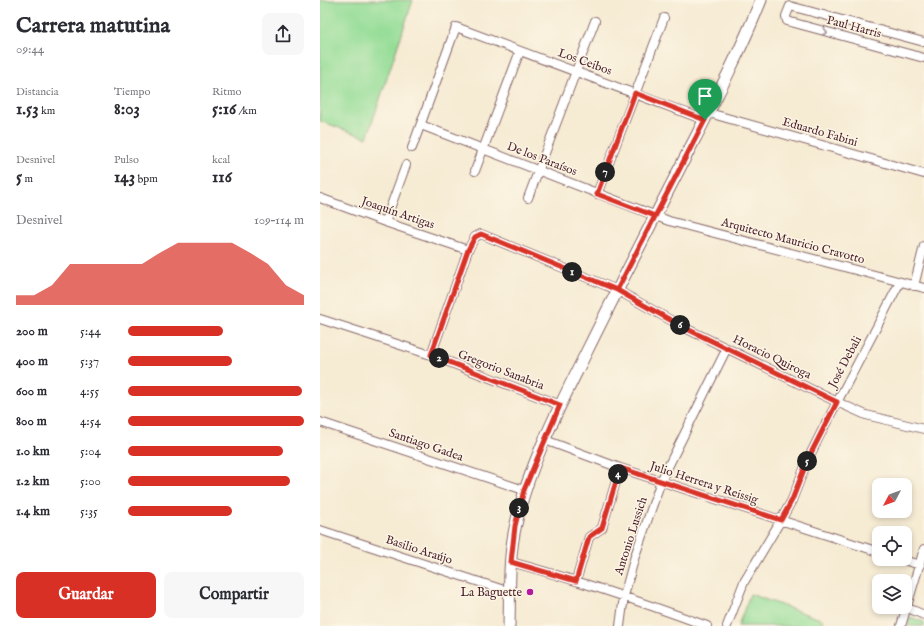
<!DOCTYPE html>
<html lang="es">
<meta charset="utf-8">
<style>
:root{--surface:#fff;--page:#f7f7f7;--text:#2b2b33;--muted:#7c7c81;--accent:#d93025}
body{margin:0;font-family:"IM FELL English",serif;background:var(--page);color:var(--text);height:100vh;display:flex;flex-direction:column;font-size:15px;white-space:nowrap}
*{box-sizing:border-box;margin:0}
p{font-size:13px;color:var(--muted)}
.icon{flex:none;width:22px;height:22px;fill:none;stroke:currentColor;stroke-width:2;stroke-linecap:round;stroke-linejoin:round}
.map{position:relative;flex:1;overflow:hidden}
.panel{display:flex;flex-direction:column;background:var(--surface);width:320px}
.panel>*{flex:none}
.needle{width:26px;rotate:229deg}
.tools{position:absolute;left:552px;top:478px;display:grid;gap:8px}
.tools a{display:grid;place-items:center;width:40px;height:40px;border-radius:8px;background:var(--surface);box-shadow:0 2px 6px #0003;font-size:20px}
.pin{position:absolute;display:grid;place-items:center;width:34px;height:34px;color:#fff;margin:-41px -17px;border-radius:50% 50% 50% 0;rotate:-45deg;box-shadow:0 0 4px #0007}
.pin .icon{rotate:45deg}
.km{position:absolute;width:20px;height:20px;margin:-10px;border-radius:50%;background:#222;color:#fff;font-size:11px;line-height:20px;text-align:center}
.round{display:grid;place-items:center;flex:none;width:42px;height:42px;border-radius:8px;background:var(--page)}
.overview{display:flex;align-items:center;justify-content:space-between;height:68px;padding:0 16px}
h1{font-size:22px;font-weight:700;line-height:30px}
.figures{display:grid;grid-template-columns:repeat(3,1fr);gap:6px;height:68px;padding:4px 16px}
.figures div{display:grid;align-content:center}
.figures b{font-size:17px;font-weight:700}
.figures small{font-size:11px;font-weight:400}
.figures p{font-size:11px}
.chart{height:112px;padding:8px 16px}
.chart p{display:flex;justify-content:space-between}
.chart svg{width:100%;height:72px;margin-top:4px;fill:var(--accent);opacity:.7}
.action{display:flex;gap:8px;margin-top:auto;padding:8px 16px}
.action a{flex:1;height:46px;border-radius:8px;background:var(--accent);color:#fff;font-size:16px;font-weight:700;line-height:46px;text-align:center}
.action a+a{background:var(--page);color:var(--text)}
ul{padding:0 16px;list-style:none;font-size:13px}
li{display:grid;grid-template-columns:64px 48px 1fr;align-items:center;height:30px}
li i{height:10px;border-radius:5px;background:var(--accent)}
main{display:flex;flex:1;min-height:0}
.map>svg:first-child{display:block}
.green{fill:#95dd97;stroke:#707e61}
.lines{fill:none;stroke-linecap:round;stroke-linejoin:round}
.minor-casing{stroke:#866666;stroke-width:10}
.tertiary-casing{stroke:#866666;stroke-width:13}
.minor{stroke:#fff;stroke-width:8}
.tertiary{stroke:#fff;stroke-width:11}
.oneway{stroke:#ae9aa0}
.route-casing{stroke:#fff;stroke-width:8}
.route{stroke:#d93025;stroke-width:5}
.poi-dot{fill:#b5179e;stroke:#fcf5e5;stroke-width:1.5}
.labels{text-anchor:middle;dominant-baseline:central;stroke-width:3;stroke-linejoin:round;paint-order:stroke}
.street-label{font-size:12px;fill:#4a1f2b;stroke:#fcf5e5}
.poi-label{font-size:12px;fill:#4a1f2b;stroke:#fcf5e5;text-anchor:end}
</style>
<main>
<section class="panel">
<div class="overview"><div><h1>Carrera matutina</h1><p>09:44</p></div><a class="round"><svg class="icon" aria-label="share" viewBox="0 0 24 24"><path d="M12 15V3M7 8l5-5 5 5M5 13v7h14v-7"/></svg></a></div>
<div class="figures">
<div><p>Distancia</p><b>1.53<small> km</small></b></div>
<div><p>Tiempo</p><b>8:03</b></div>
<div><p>Ritmo</p><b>5:16<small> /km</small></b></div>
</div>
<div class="figures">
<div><p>Desnivel</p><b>5<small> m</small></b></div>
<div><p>Pulso</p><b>143<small> bpm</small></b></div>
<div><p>kcal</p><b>116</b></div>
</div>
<div class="chart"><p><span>Desnivel</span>109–114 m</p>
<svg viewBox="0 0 160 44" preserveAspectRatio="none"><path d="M0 44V38L10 38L20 32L30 19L40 19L50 19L60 19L70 19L80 12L90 6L100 6L110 6L120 6L130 12L140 19L150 32L160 38V44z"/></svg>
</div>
<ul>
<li><b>200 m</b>5:44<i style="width:54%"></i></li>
<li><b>400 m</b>5:37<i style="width:59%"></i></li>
<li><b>600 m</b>4:55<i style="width:99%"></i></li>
<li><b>800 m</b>4:54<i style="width:100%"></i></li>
<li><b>1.0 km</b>5:04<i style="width:88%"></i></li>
<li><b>1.2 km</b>5:00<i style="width:92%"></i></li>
<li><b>1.4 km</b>5:35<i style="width:59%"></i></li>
</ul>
<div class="action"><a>Guardar</a><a>Compartir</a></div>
</section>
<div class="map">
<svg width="604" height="626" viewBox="0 0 604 626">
<rect width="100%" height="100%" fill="#fcf5e5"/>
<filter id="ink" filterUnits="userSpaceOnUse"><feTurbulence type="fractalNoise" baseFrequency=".025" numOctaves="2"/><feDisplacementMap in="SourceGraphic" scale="8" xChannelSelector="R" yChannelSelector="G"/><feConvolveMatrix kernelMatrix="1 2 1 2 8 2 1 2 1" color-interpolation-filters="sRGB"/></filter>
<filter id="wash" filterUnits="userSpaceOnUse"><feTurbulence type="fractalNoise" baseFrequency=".012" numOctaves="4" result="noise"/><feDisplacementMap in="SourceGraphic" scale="16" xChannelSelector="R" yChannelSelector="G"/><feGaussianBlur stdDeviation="0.9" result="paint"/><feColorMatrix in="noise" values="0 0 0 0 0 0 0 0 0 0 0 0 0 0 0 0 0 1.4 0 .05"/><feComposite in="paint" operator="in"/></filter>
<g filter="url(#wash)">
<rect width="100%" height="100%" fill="#f6ebd3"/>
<!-- green -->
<path class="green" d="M0,0H93L47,138L0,121Z
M430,594L503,620L500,626H418Z
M590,617L604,622V626H588Z"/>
</g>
<g filter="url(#ink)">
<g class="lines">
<defs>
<path id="minor" d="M604,42L470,6L466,16L467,21L604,58
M389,113L604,174
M101,125L349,221L604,288
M92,148L136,27L385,120
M155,171L200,51
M277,194L344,18
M0,198L65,222L148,250
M208,198L275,21
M65,222L86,165
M594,286L604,246
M0,319L111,355L240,405
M111,355L148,250L155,237L161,234L297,290L361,326L517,402L546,415L604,429
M0,422L204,490
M225,440L300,468L559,552
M0,530L190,592
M580,559L600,565
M191,562C258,580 322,602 387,626
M256,581L269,537L282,528L300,468
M588,608L604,615
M300,626L304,596L315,556L341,481L407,348
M407,626L424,582L461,520L472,500L488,459L504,427L552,336L580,282
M581,626L604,549"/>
<path id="tertiary" d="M189,626C190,592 188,557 196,524C209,464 239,408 266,353C299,286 333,220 367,154C393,104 420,53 441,0"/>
</defs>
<!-- minor casing -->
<use href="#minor" class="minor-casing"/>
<!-- tertiary casing -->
<use href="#tertiary" class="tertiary-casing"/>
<!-- minor -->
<use href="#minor" class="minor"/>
<!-- tertiary -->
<use href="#tertiary" class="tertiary"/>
</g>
<!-- one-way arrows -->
<defs><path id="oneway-chevron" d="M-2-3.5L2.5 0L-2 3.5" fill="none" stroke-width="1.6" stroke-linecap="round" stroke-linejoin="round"/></defs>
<use class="oneway" href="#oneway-chevron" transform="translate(505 32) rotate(16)"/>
</g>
<g class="lines" filter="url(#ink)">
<defs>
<path id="route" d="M385,120L297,290L161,234L155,237L148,250L111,355L240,405L204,490L195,526L191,562L256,581L269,537L282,528L300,468L461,520L472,500L488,459L517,402L361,326L297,290L335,216L277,194L315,93L385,120"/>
</defs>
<!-- route casing -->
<use href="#route" class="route-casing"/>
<!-- route -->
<use href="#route" class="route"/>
</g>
<!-- markers -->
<circle class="poi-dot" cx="210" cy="592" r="4"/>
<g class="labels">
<!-- street labels -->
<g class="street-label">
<text transform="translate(534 27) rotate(15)">Paul Harris</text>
<text transform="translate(265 62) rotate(20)">Los Ceibos</text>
<text transform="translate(500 132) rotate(16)">Eduardo Fabini</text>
<text transform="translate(222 159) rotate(21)">De los Paraísos</text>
<text transform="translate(78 213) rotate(19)">Joaquín Artigas</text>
<text transform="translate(473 241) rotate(15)">Arquitecto Mauricio Cravotto</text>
<text transform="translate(452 357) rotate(26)">Horacio Quiroga</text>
<text transform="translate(525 362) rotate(-62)">José Debali</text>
<text transform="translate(181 370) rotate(21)">Gregorio Sanabria</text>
<text transform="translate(106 445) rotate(19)">Santiago Gadea</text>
<text transform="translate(384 483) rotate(18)">Julio Herrera y Reissig</text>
<text transform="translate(311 536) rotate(-72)">Antonio Lussich</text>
<text transform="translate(99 550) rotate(18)">Basilio Araújo</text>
</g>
<!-- poi labels -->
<g class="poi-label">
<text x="202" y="592">La Baguette</text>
</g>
</g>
</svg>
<div class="tools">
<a><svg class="needle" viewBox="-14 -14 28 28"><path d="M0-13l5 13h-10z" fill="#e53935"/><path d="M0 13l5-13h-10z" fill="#7c7c81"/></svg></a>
<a><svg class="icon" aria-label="locate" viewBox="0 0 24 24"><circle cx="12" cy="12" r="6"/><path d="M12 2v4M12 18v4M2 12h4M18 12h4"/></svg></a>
<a><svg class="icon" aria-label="layers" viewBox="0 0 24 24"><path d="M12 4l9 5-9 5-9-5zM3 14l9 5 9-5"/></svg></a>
</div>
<div class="pin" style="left:385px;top:120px;background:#1e9e55"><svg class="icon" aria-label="arrive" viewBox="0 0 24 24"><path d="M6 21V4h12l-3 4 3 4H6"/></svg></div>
<b class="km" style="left:252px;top:272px">1</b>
<b class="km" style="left:119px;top:358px">2</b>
<b class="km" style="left:199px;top:508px">3</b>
<b class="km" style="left:298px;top:474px">4</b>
<b class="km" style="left:487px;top:461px">5</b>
<b class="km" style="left:360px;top:325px">6</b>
<b class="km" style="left:285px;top:172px">7</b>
</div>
</main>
